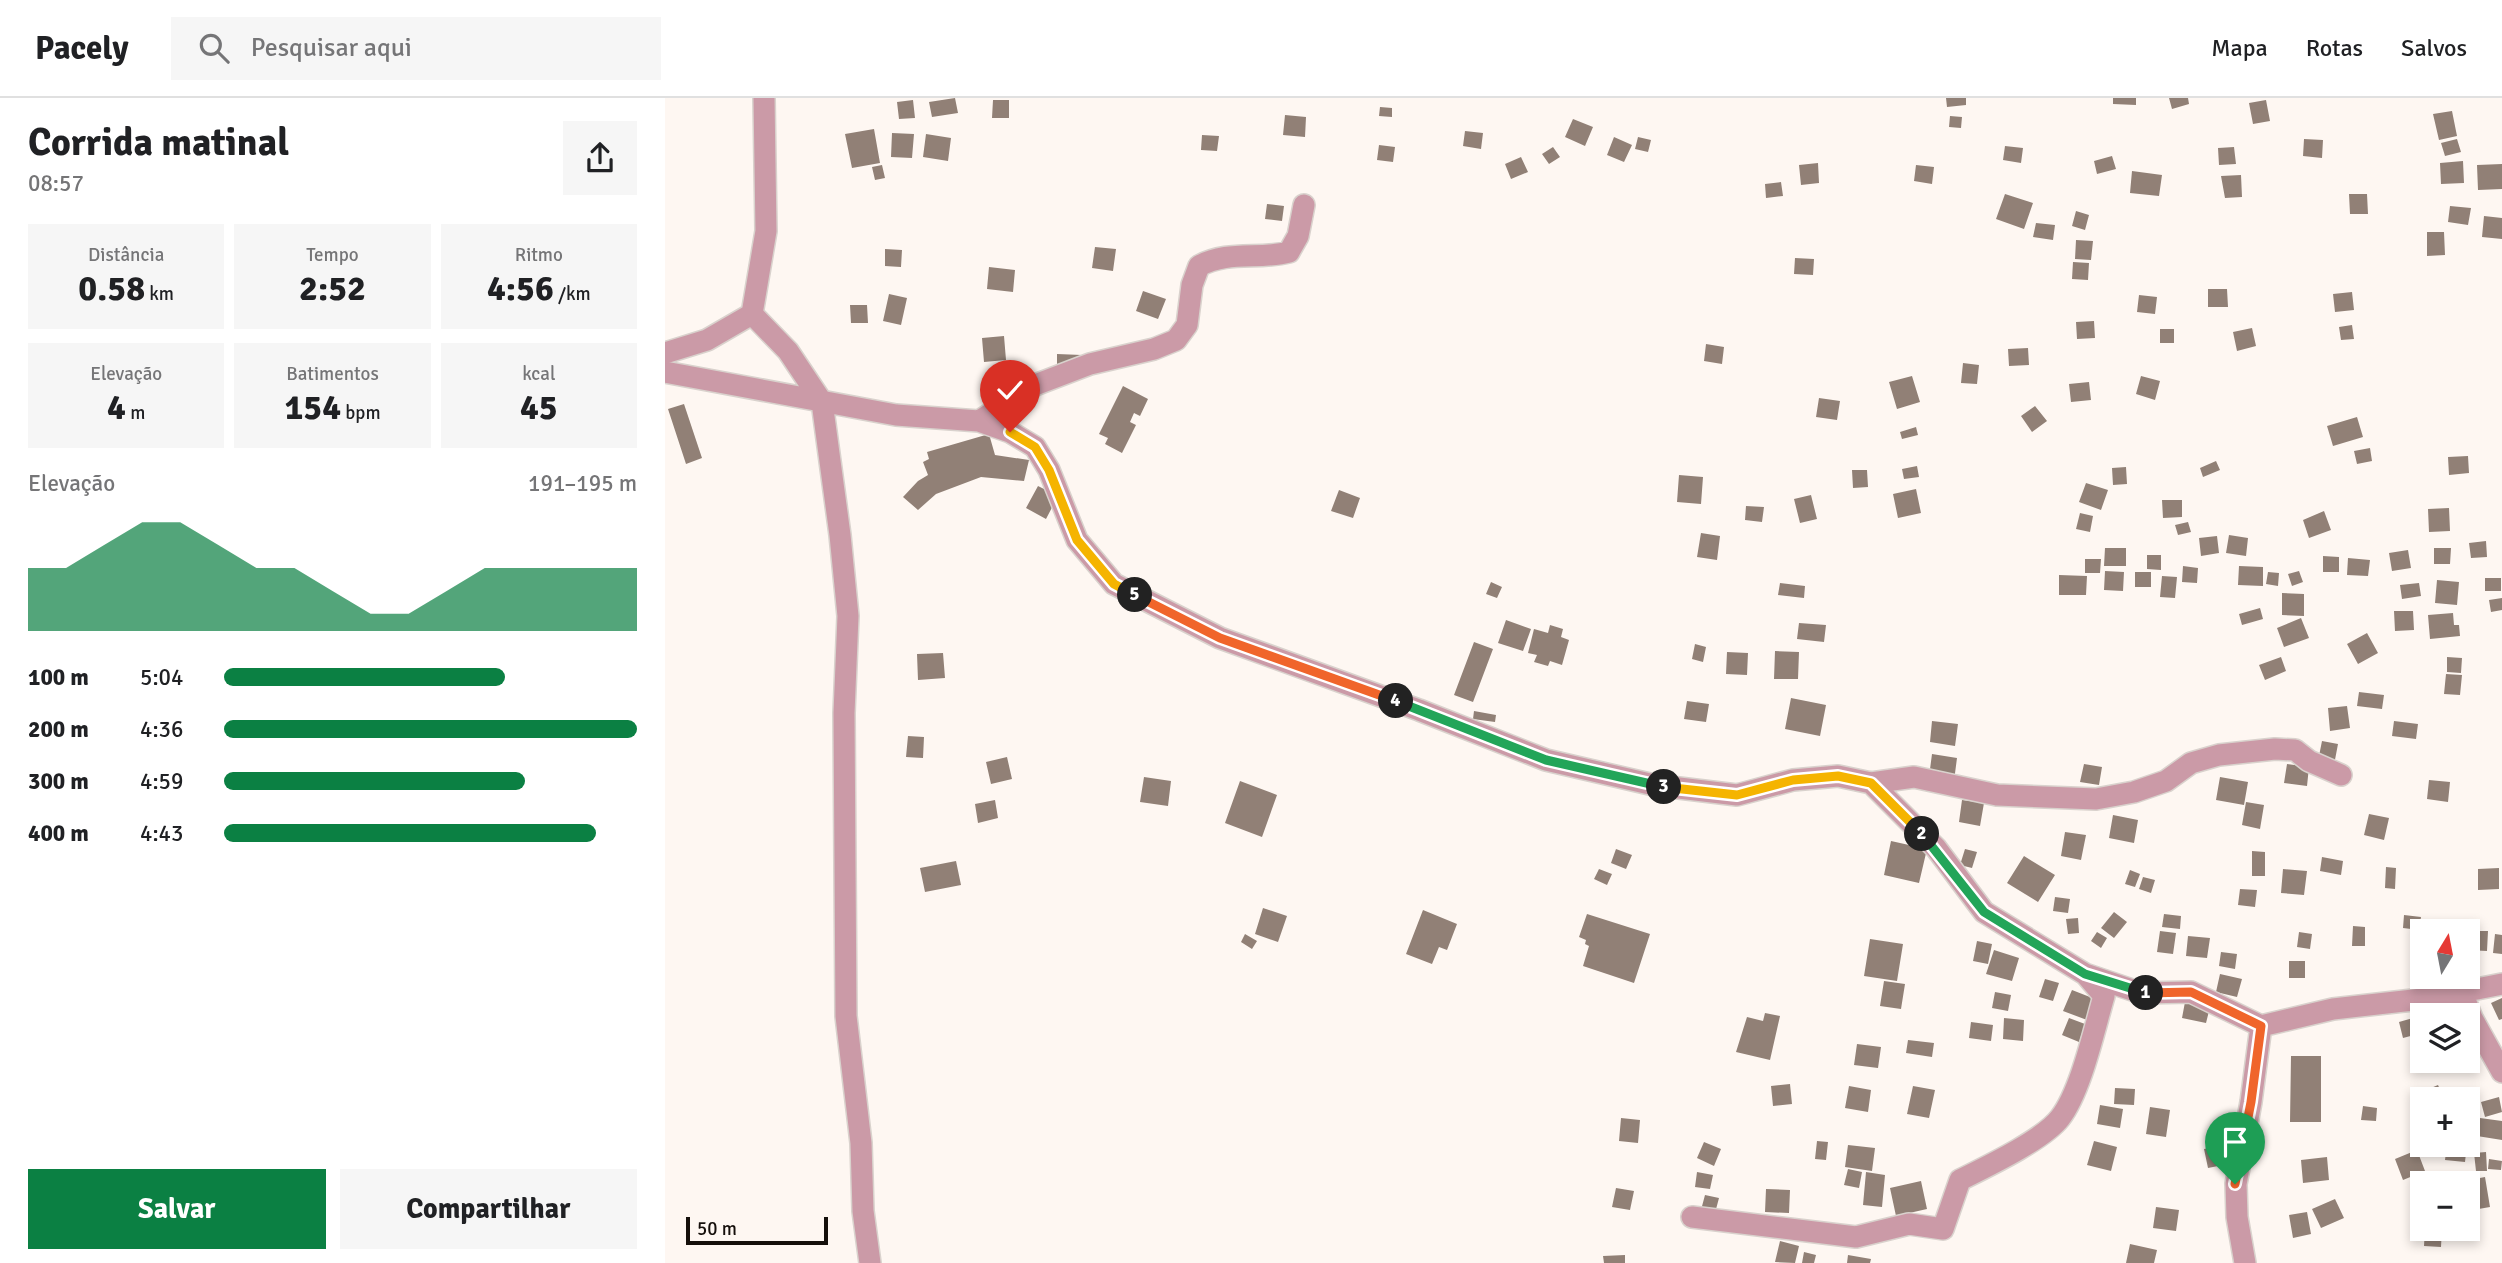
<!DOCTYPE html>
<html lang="pt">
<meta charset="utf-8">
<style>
:root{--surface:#fff;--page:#f6f6f6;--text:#202124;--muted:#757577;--line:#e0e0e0;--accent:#0b8043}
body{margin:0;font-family:Signika,sans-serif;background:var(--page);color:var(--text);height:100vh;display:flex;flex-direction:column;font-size:26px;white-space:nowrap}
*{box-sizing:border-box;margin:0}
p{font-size:23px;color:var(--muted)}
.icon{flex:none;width:38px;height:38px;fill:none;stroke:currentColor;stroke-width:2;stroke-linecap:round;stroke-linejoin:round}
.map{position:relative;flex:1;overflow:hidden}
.panel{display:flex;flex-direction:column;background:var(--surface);width:665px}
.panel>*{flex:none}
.needle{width:46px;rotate:10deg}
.tools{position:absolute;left:1745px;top:821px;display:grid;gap:14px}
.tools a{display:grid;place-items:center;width:70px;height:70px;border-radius:0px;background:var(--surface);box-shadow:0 4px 10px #0003;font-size:35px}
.scale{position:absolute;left:21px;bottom:18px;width:142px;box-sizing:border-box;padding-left:7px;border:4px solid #150f0b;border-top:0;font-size:19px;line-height:24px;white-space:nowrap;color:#150f0b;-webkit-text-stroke:5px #fef7f2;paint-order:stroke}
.pin{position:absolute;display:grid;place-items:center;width:60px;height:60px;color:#fff;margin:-72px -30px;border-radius:50% 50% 50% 0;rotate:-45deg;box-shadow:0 0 7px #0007}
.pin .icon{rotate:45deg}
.km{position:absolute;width:35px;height:35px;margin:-18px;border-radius:50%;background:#222;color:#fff;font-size:19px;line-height:35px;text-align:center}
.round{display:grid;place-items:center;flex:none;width:74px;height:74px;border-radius:0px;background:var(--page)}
.overview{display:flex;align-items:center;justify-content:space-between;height:119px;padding:0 28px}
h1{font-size:38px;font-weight:700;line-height:52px}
.stats{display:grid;grid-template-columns:repeat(3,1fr);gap:10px;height:119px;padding:7px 28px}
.stats div{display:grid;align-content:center;border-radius:0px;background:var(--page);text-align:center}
.stats b{font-size:35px;font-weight:700}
.stats small{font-size:19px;font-weight:400}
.stats p{font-size:19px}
.chart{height:196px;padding:14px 28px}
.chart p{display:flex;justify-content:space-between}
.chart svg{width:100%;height:126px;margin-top:7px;fill:var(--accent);opacity:.7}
.primary-button{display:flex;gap:14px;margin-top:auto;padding:14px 28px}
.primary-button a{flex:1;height:80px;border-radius:0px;background:var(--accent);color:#fff;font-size:28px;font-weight:700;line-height:80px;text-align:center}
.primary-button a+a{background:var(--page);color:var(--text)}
ul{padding:0 28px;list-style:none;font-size:23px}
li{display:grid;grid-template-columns:112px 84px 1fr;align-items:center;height:52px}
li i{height:18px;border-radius:9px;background:var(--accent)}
header{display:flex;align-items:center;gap:42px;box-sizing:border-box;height:98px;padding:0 35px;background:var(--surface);border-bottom:2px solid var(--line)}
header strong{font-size:33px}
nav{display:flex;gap:38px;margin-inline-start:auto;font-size:24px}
.search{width:490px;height:63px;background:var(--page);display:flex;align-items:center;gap:18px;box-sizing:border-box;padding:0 24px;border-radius:0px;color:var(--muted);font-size:26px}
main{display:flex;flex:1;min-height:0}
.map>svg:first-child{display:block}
.building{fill:#918076}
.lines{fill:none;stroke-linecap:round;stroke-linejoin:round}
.minor-casing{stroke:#d9d2cd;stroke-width:24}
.tertiary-casing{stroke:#d9d2cd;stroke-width:24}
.minor{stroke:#cb9aa7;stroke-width:21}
.tertiary{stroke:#cb9aa7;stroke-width:21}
.split-1-casing{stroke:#fff;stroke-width:14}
.split-2-casing{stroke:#fff;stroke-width:14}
.split-3-casing{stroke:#fff;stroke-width:14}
.split-4-casing{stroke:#fff;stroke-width:14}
.split-5-casing{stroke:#fff;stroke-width:14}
.split-6-casing{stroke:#fff;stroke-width:14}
.split-1{stroke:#f0652b;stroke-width:9}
.split-2{stroke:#22a559;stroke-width:9}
.split-3{stroke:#f5b400;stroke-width:9}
.split-4{stroke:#22a559;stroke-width:9}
.split-5{stroke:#f0652b;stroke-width:9}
.split-6{stroke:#f5b400;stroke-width:9}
</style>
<header>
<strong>Pacely</strong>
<div class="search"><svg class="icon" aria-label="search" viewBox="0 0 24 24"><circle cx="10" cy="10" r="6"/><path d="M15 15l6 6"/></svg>Pesquisar aqui</div>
<nav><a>Mapa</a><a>Rotas</a><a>Salvos</a></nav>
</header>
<main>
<section class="panel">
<div class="overview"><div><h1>Corrida matinal</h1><p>08:57</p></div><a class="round"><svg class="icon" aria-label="share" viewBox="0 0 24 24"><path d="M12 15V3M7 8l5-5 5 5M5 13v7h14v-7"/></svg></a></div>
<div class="stats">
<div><p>Distância</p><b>0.58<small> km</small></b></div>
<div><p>Tempo</p><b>2:52</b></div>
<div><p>Ritmo</p><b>4:56<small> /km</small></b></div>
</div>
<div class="stats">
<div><p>Elevação</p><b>4<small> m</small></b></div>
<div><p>Batimentos</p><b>154<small> bpm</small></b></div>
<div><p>kcal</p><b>45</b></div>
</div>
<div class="chart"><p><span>Elevação</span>191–195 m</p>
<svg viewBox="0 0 160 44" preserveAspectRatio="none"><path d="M0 44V22L10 22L20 14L30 6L40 6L50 14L60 22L70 22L80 30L90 38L100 38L110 30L120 22L130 22L140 22L150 22L160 22V44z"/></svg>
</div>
<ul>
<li><b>100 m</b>5:04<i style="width:68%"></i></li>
<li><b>200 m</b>4:36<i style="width:100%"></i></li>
<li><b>300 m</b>4:59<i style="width:73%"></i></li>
<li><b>400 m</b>4:43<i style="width:90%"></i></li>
</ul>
<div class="primary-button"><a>Salvar</a><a>Compartilhar</a></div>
</section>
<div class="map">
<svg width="1837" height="1165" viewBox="0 0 1837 1165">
<rect width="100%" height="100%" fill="#fef7f2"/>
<!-- building -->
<path class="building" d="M290,0L293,15L267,19L264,4Z
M1281,0H1301V7L1282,9Z
M1448,0H1471V7L1448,6Z
M1504,0H1523L1524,6L1507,11Z
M248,2L250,20L234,21L232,4Z
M328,2H344V20H327Z
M1601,2L1605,23L1588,26L1584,5Z
M715,9L727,10V19L714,18Z
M1787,13L1792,38L1774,42L1768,16Z
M620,17L641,19L640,39L618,37Z
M1285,18L1297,19L1296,30L1284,29Z
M908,21L928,29L920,48L900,39Z
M209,31L215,65L187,70L180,36Z
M800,33L818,35L816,51L798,48Z
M227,35L249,36L247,60L226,59Z
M261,36L286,40L283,63L258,59Z
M537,37L554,38L552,53L536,52Z
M949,39L967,47L959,64L942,57Z
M973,39L986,42L983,54L970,51Z
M1639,41L1658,42L1657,60L1638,58Z
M1792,41L1796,54L1780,58L1776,45Z
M714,47L730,49L728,64L712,62Z
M1340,48L1358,50L1356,65L1338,62Z
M888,49L895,59L884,66L877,56Z
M1569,49L1571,66L1554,67L1553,50Z
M1447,58L1451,71L1432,76L1429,63Z
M856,59L863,74L846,81L840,66Z
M1798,63L1799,85L1776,86L1775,65Z
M1153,65L1154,85L1136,87L1134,67Z
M1837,66V91L1813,92L1812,67Z
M217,67L220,80L210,82L207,69Z
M1251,67L1269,69L1267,86L1249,83Z
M1467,73L1497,77L1494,98L1465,95Z
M1576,77L1577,99L1560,100L1556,78Z
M1116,84L1118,98L1101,100L1100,86Z
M1340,96L1368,105L1359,131L1331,121Z
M1684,96H1702L1703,116H1685Z
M602,106L619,108L617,123L600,121Z
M1785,108L1806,110L1803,127L1783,124Z
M1411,113L1424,117L1420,132L1407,128Z
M1819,118L1837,120V141L1817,139Z
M1371,125L1390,127L1388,142L1368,139Z
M1762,134H1779L1780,157L1762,158Z
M1411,142L1428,143L1426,162L1410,161Z
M430,149L451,151L448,173L427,170Z
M220,151L237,152L236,169L220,168Z
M1130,160L1149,161L1148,177L1129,176Z
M1408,164L1424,165L1423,182L1407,181Z
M324,169L350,172L348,194L322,191Z
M1543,191H1562L1563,209H1543Z
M478,193L501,201L493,221L471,213Z
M1687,194L1689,212L1670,214L1668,196Z
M224,196L242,200L236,227L218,223Z
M1474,197L1492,199L1490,216L1472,214Z
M185,207H202L203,225H186Z
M1429,223L1430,240L1412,241L1411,224Z
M1687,227L1689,241L1676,242L1674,229Z
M1587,230L1591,248L1572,253L1568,234Z
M1495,231H1509V245H1495Z
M339,238L341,262L319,264L317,240Z
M1041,246L1059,249L1057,266L1039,263Z
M1363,250L1364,267L1344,268L1343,251Z
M392,256L417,257L416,269H392Z
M1298,265L1314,267L1312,286L1296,285Z
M1247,278L1255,304L1232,311L1224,284Z
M1476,278L1495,283L1490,302L1471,296Z
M1424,284L1426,302L1406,304L1404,286Z
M458,288L483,301L475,318L469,315L465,324L471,327L457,355L440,346L443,340L434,336Z
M1154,300L1175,303L1172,322L1151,319Z
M19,306L37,360L21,366L3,311Z
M1370,308L1382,323L1367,334L1356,318Z
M1692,319L1698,339L1668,348L1662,328Z
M1251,329L1253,337L1237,341L1235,334Z
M324,336L330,357L364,362L359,383L316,379L271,396L253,412L238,399L253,383L263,377L258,364L264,361L262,354Z
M1705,350L1707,363L1692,366L1689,353Z
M1803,358L1804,375L1784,377L1783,359Z
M1551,363L1555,372L1538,379L1535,370Z
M1252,368L1254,379L1239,381L1237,371Z
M1461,369L1462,386L1448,387L1447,370Z
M1187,372H1202L1203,389L1188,390Z
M1014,377L1038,379L1036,406L1012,404Z
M1421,385L1443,392L1436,412L1414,404Z
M373,388L393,398L381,421L361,410Z
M1251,391L1256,415L1233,420L1228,396Z
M674,392L695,400L688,420L666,413Z
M1146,397L1152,421L1135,425L1129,401Z
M1497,402H1517V419L1498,420Z
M1081,408L1099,409L1097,424L1080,422Z
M1784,410L1785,433L1764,434L1763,411Z
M1659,413L1666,432L1644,440L1638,422Z
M1415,415L1428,418L1425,434L1411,431Z
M1523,424L1526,434L1513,437L1510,427Z
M1036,435L1055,438L1052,462L1032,459Z
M1564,437L1583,440L1581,458L1561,455Z
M1552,438L1554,455L1536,458L1534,440Z
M1821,443L1822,459L1806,460L1804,445Z
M1440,450H1461V468H1439Z
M1769,450H1786L1785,466H1769Z
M1743,452L1746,470L1727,473L1724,455Z
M1482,457H1496V472L1482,471Z
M1658,458L1674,459V474H1658Z
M1683,460L1705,462L1703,478L1682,477Z
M1420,461H1436L1435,475H1420Z
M1518,468L1533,470L1532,485L1517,484Z
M1574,468L1598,469V488L1573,487Z
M1440,473L1459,474L1458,493L1439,492Z
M1634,473L1638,484L1627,488L1623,476Z
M1470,474H1486V489H1470Z
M1603,474L1614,475L1613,488L1601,486Z
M1394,477L1422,478L1421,497H1394Z
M1497,478L1512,479L1510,500L1495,499Z
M1820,480H1836V493H1820Z
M1772,482L1794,484L1792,507L1770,505Z
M826,484L837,489L832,500L821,496Z
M1115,485L1140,488L1139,500L1113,497Z
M1754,485L1756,498L1737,501L1735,487Z
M1617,495L1639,496V518L1617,517Z
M1837,500V512L1826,514L1824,502Z
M1595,510L1598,521L1577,527L1574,516Z
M1729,513H1748L1749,532L1730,533Z
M1788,515L1789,527H1794L1795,538L1765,541L1763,517Z
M1636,520L1644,540L1619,549L1612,530Z
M841,522L866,531L858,553L833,545Z
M1134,525L1161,527L1159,544L1132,541Z
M885,527L898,531L896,539L904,542L897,567L885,563L883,568L869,564L872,557L863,555L869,531L883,535Z
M1702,535L1713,555L1693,566L1682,546Z
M809,544L828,551L808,604L789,597Z
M1030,546L1041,549L1038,564L1027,561Z
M1110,553L1134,554L1133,581H1109Z
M1062,554L1083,555L1082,577L1061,576Z
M278,555L280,580L253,582L252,556Z
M1616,559L1621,573L1600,582L1594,567Z
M1782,559L1797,560L1796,575L1782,574Z
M1781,576L1797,577L1795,597L1779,596Z
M1694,594L1719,597L1717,611L1692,608Z
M1126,600L1161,607L1155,638L1120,631Z
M1022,603L1044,606L1041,624L1019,621Z
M1682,608L1685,630L1665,633L1663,610Z
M809,613L831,617L830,624L808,621Z
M1267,623L1293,626L1290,648L1265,644Z
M1729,623L1753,626L1751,641L1727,638Z
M243,638L259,639L258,660L241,659Z
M1657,643L1673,646L1669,667L1653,663Z
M1267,656L1292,660L1289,683L1264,679Z
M342,659L347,681L326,686L321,664Z
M1419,666L1437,669L1434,687L1415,684Z
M1622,666L1644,669L1642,688L1619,685Z
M479,679L506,683L503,708L475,704Z
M1555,679L1583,684L1579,707L1551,702Z
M1764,682L1785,684L1783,704L1762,701Z
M575,683L612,697L597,739L560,725Z
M330,702L333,720L313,725L310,706Z
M1297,702L1319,705L1315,728L1294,724Z
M1581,704L1599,707L1595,731L1577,727Z
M1704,716L1724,720L1719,742L1699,737Z
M1448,717L1473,722L1469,745L1444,740Z
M1400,734L1421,737L1416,762L1396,758Z
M1226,743L1262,751L1254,785L1219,777Z
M951,751L967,757L961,771L946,765Z
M1300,751L1312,754L1307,770L1295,767Z
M1587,753L1600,754V778H1587Z
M1359,758L1390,777L1373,804L1342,785Z
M1657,759L1678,763L1676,777L1655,773Z
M291,763L296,787L260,794L255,770Z
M1721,769L1731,770L1730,791L1720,790Z
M1834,770V791L1813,792V771Z
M934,771L947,776L942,787L929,781Z
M1618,771L1642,773L1639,797L1616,795Z
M1465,772L1475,776L1470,789L1460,786Z
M1478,779L1490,782L1486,795L1474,791Z
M1575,791L1592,792L1590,809L1573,807Z
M1390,799L1405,801L1403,815L1388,813Z
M598,810L622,818L613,844L590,836Z
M758,812L792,826L782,852L774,849L767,866L741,856Z
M1449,814L1462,824L1449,840L1436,830Z
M922,816L985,836L969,885L918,868L924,848L920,846L921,842L914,839Z
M1499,816L1516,818L1515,831L1497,829Z
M1739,817L1756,819L1754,832L1738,830Z
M1413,820L1414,835L1403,836L1401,821Z
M1688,828L1700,829V848H1687Z
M1495,833L1511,835L1508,856L1492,854Z
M1803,833H1823L1822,853L1802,852Z
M1432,834L1442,840L1436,850L1426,843Z
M1634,834L1647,836L1645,851L1632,849Z
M580,836L592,843L587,851L576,844Z
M1830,836L1837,837V856L1828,855Z
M1523,838L1545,840L1542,860L1521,858Z
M1205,841L1238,846L1232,883L1199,878Z
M1312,843L1327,846L1323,866L1308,863Z
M1329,852L1354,860L1347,883L1321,876Z
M1556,854L1572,856L1570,871L1554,868Z
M1624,863H1640V880H1624Z
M1555,876L1577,881L1572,899L1551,894Z
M1380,881L1394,885L1388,903L1374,899Z
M1219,883L1240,886L1236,911L1215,908Z
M1407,892L1430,901L1422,922L1398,913Z
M1330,894L1346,897L1343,913L1327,910Z
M1837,900V921L1834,922L1826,905Z
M1520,904L1545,909L1541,925L1517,920Z
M1100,915L1115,918L1105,962L1071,954L1082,919L1098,923Z
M1339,920L1359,922L1358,943L1338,941Z
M1404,920L1420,926L1414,944L1397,937Z
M1748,920L1753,936L1738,940L1734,924Z
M1306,924L1328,927L1326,943L1304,940Z
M1243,942L1269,945L1267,959L1241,955Z
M1192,946L1216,949L1213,970L1189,967Z
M1626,958H1656V1024H1625Z
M1125,986L1127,1006L1108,1008L1106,988Z
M1773,987L1779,1001H1757V1007L1752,996Z
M1184,988L1206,992L1203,1014L1180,1010Z
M1248,988L1270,992L1264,1020L1242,1016Z
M1450,990L1470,991L1469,1007L1449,1006Z
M1834,999L1837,1014L1820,1019L1816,1004Z
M1435,1007L1458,1011L1455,1030L1432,1026Z
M1698,1008L1712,1010L1711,1023L1696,1022Z
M1485,1009L1505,1012L1501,1039L1481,1036Z
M956,1020L975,1022L973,1045L954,1043Z
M1815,1020L1837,1023V1042L1812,1038Z
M1152,1043L1163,1044L1161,1062L1150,1061Z
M1429,1043L1452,1049L1446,1073L1422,1067Z
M1039,1044L1056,1051L1049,1068L1032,1060Z
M1782,1046H1802L1800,1064L1780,1062Z
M1183,1047L1210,1050L1207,1073L1180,1069Z
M1554,1048L1558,1067L1543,1070L1539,1051Z
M1752,1052L1760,1073L1738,1082L1730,1061Z
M1821,1054L1822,1073H1811L1809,1055Z
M1662,1059L1664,1082L1638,1085L1636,1062Z
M1824,1061L1837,1063L1836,1072L1823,1071Z
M1183,1071L1197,1074L1194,1090L1179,1087Z
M1032,1074L1048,1077L1045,1091L1030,1089Z
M1201,1074L1220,1077L1217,1109L1198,1107Z
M1820,1079L1825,1109L1802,1113V1085L1794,1084Z
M1256,1083L1262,1111L1231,1118L1225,1090Z
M951,1090L969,1093L965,1112L947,1109Z
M1101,1091L1125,1092L1124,1115L1100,1114Z
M1040,1097L1054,1100L1050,1115L1036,1112Z
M1670,1101L1679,1120L1656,1130L1647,1111Z
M1491,1109L1514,1112L1511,1133L1488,1130Z
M1642,1114L1646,1136L1628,1140L1624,1117Z
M1760,1130H1777L1776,1149L1759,1148Z
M1115,1143L1134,1148L1130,1165L1110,1164Z
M1465,1146L1492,1152L1489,1165H1461Z
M1139,1154L1151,1157L1149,1165H1137Z
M960,1157V1165H939L938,1158Z
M1183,1157L1206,1161L1205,1165H1182Z"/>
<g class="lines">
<defs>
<path id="minor" d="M87,216L123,253L157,304L175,437L183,518L179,615L181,918L196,1045L198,1113L205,1165
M0,274L231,317L314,323L345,334L370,349L384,372L412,442L449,486L555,540L754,612L881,662L989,687L1072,697L1128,682L1173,678L1206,685L1271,750L1319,814L1420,876L1476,895L1526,894L1596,928L1668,911L1766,900L1837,886
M314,323L370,287L425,266L489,251L511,242L522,227L527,187L534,168C563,152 594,162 624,154L633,138L639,107
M1206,685L1249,679L1332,697L1431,701L1469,694L1501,683L1526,665L1554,657L1610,651L1630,652L1644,663L1676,677
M1797,894L1807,920L1837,974
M1027,1119L1191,1139L1244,1126L1278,1131L1295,1082C1321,1069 1378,1042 1395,1020C1416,993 1429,932 1439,898L1421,877
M1580,1165L1572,1119L1571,1086L1586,1004L1596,928"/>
<path id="tertiary" d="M0,255L42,242L87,216L101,133L99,0"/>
</defs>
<!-- minor casing -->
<use href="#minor" class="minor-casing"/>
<!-- tertiary casing -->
<use href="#tertiary" class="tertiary-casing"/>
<!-- minor -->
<use href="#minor" class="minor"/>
<!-- tertiary -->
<use href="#tertiary" class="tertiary"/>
</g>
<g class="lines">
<defs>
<path id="split-1" d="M1481,895L1526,894L1596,928L1586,1004L1570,1086"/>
<path id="split-2" d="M1257,736L1319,814L1420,876L1481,895"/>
<path id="split-3" d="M999,689L1072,697L1128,682L1173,678L1206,685L1257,736"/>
<path id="split-4" d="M731,603L881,662L999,689"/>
<path id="split-5" d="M470,497L555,540L731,603"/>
<path id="split-6" d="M345,334L370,349L384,372L412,442L449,486L470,497"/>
</defs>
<!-- split-1 casing -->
<use href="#split-1" class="split-1-casing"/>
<!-- split-2 casing -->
<use href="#split-2" class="split-2-casing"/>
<!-- split-3 casing -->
<use href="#split-3" class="split-3-casing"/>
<!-- split-4 casing -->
<use href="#split-4" class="split-4-casing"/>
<!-- split-5 casing -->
<use href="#split-5" class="split-5-casing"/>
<!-- split-6 casing -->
<use href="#split-6" class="split-6-casing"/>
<!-- split-1 -->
<use href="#split-1" class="split-1"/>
<!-- split-2 -->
<use href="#split-2" class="split-2"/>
<!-- split-3 -->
<use href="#split-3" class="split-3"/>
<!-- split-4 -->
<use href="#split-4" class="split-4"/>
<!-- split-5 -->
<use href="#split-5" class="split-5"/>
<!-- split-6 -->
<use href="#split-6" class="split-6"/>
</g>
</svg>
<div class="tools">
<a><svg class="needle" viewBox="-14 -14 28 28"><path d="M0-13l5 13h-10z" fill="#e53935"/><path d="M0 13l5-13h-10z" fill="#757577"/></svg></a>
<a><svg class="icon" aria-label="layers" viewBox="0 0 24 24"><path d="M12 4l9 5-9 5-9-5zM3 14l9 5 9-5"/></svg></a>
<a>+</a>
<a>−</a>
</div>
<div class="scale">50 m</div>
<div class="pin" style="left:1570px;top:1086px;background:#1e9e55"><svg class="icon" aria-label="arrive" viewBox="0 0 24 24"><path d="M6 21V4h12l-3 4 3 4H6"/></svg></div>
<div class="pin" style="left:345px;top:334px;background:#d93025"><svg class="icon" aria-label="check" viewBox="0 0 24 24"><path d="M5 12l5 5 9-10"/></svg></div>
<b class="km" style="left:1481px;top:895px">1</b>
<b class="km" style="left:1257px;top:736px">2</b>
<b class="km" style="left:999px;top:689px">3</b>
<b class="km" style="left:731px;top:603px">4</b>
<b class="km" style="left:470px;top:497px">5</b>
</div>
</main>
